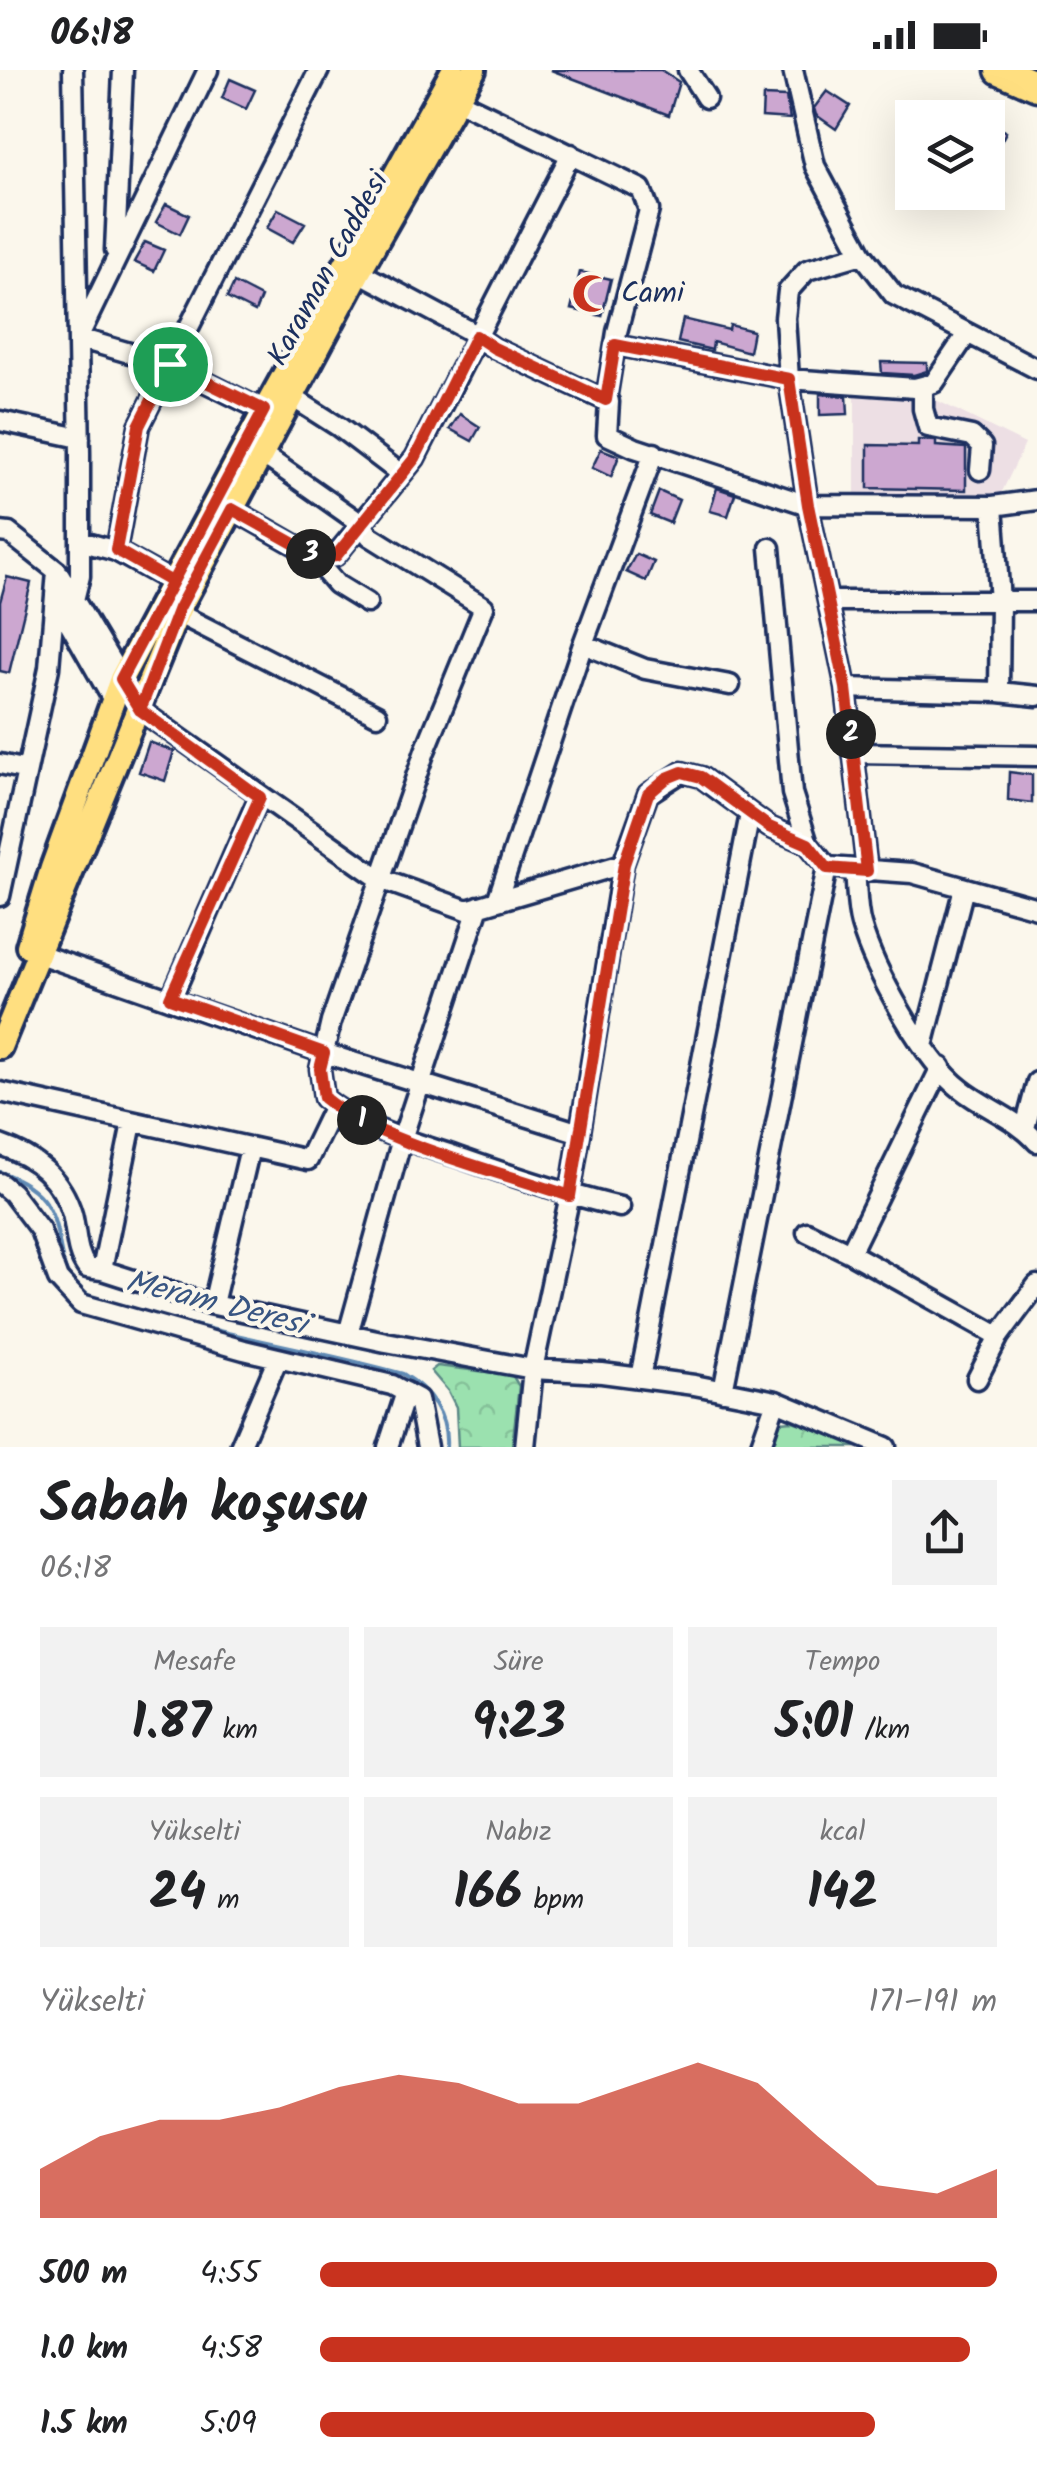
<!DOCTYPE html>
<html lang="tr">
<meta charset="utf-8">
<style>
:root{--surface:#fff;--page:#f2f2f2;--text:#202124;--muted:#757577;--accent:#c8321e}
body{margin:0;font-family:Kalam,sans-serif;background:var(--page);color:var(--text);height:100vh;display:flex;flex-direction:column;font-size:38px;white-space:nowrap}
*{box-sizing:border-box;margin:0}
p{font-size:32px;color:var(--muted)}
.icon{flex:none;width:55px;height:55px;fill:none;stroke:currentColor;stroke-width:2;stroke-linecap:round;stroke-linejoin:round}
.map{position:relative;height:1377px;overflow:hidden}
.details{display:flex;flex-direction:column;background:var(--surface);flex:1}
.details>*{flex:none}
.tools{position:absolute;left:895px;top:30px;display:grid;gap:20px}
.tools a{display:grid;place-items:center;width:110px;height:110px;border-radius:0px;background:var(--surface);box-shadow:0 10px 40px #0002;font-size:50px}
.pin{position:absolute;display:grid;place-items:center;width:85px;height:85px;color:#fff;margin:-42px;border:5px solid #fff;border-radius:50%;box-shadow:0 2px 10px #0007}
.km{position:absolute;width:50px;height:50px;margin:-25px;border-radius:50%;background:#222;color:#fff;font-size:28px;line-height:50px;text-align:center}
.round{display:grid;place-items:center;flex:none;width:105px;height:105px;border-radius:0px;background:var(--page)}
.head{display:flex;align-items:center;justify-content:space-between;height:170px;padding:0 40px}
h1{font-size:55px;font-weight:700;line-height:75px}
.metrics{display:grid;grid-template-columns:repeat(3,1fr);gap:15px;height:170px;padding:10px 40px}
.metrics div{display:grid;align-content:center;border-radius:0px;background:var(--page);text-align:center}
.metrics b{font-size:50px;font-weight:700}
.metrics small{font-size:28px;font-weight:400}
.metrics p{font-size:28px}
.chart{height:280px;padding:20px 40px}
.chart p{display:flex;justify-content:space-between}
.chart svg{width:100%;height:180px;margin-top:10px;fill:var(--accent);opacity:.7}
ul{padding:0 40px;list-style:none;font-size:32px}
li{display:grid;grid-template-columns:160px 120px 1fr;align-items:center;height:75px}
li i{height:25px;border-radius:12px;background:var(--accent)}
.status{display:flex;justify-content:space-between;align-items:center;height:70px;padding:0 50px;background:var(--surface);direction:ltr}
.status svg{height:28px;fill:currentColor}
.map>svg:first-child{display:block}
.built{fill:#eddfe4}
.forest{fill:url(#forest-crowns);stroke:#5b8886;stroke-width:2.5}
.lines{fill:none;stroke-linecap:round;stroke-linejoin:round}
.stream{stroke:#608ab4;stroke-width:4}
.building{fill:#cca7d0;stroke:#1b2f5e;stroke-width:2.5}
.minor-casing{stroke:#1b2f5e;stroke-width:25}
.major-casing{stroke:#1b2f5e;stroke-width:30}
.highway-casing{stroke:#1b2f5e;stroke-width:35}
.minor{stroke:#fbf7ec;stroke-width:18}
.major{stroke:#ffdf80;stroke-width:22}
.highway{stroke:#ffdf80;stroke-width:28}
.route-casing{stroke:#fff;stroke-width:20}
.route{stroke:#c8321e;stroke-width:12}
.labels{text-anchor:middle;dominant-baseline:central;stroke-width:9;stroke-linejoin:round;paint-order:stroke}
.street-label{font-size:30px;fill:#1b2f5e;stroke:#fbf7ec}
.poi-label{font-size:30px;fill:#1b2f5e;stroke:#fbf7ec;text-anchor:start}
.water-label{font-size:32px;font-style:italic;fill:#385582;stroke:#fbf7ec}
</style>
<div class="status"><b>06:18</b><svg viewBox="0 0 49 12"><path d="M0 12V9h3v3zM5 12V6h3v6zM10 12V3h3v9zM15 12V0h3v12zM26 1h20v11H26zM47 4h2v5h-2z"/></svg></div>
<div class="map">
<svg width="1037" height="1377" viewBox="0 0 1037 1377">
<defs>
<pattern id="forest-crowns" width="20" height="18" patternUnits="userSpaceOnUse" patternTransform="scale(2.5)"><rect width="20" height="18" fill="#9be1af"/><path d="M2 6a3 3 0 1 1 6 0M12 15a3 3 0 1 1 6 0" fill="none" stroke="#85c199"/></pattern>
</defs>
<rect width="100%" height="100%" fill="#fbf7ec"/>
<filter id="ink" filterUnits="userSpaceOnUse"><feTurbulence type="fractalNoise" baseFrequency=".01" numOctaves="2"/><feDisplacementMap in="SourceGraphic" scale="20" xChannelSelector="R" yChannelSelector="G"/><feConvolveMatrix kernelMatrix="1 2 1 2 8 2 1 2 1" color-interpolation-filters="sRGB"/></filter>
<g filter="url(#ink)">
<!-- built -->
<path class="built" d="M855,326L934,329L1025,374L999,428L855,427Z"/>
<!-- forest -->
<path class="forest" d="M437,1296L512,1305L519,1316L512,1377H458L456,1337L448,1321L431,1301Z
M793,1351L864,1377H773L780,1352Z"/>
<g class="lines">
<!-- stream -->
<path class="stream" d="M0,1102C87,1132 37,1196 88,1225C107,1236 134,1239 155,1245C237,1268 321,1281 403,1304C430,1320 448,1345 446,1377"/>
</g>
<!-- building -->
<path class="building" d="M551,0H661L679,12L669,45Z
M230,9L255,20L246,39L222,28Z
M827,21L850,36L836,59L816,45L814,38Z
M763,26L786,27L790,49L762,47Z
M988,52L1006,62L988,96Z
M166,134L189,145L180,164L156,152Z
M278,139L305,153L293,172L267,158Z
M145,172L164,180L154,201L134,192Z
M580,202L611,209L602,246L571,239Z
M234,213L261,227L255,242L227,228Z
M683,249L729,260L730,255L753,261L749,282L713,272L712,280L678,272Z
M881,292L927,293V301L914,305L882,303Z
M820,324L847,326L848,344L820,345Z
M460,344L480,357L472,371L450,359Z
M918,370L936,371V376L966,378V420L868,418V375L918,376Z
M601,379L619,386L611,407L592,398Z
M717,418L735,424L728,446L710,441Z
M659,421L679,430L670,453L650,445Z
M636,484L654,492L646,511L626,502Z
M7,507L31,513L9,603L0,601V532Z
M149,672L174,681L165,711L139,702Z
M1009,702L1032,705V733L1008,730Z"/>
<g class="lines">
<defs>
<path id="minor" d="M73,0L80,383V506L74,530
M208,0L78,268L171,295L264,341
M688,0L706,28
M793,0L815,96L862,184L894,225L1037,299
M457,30L641,119L649,140L617,262L606,330
M115,180L123,0
M862,184L807,200L788,221L785,248L789,309L808,435L846,618L867,801
M359,202L466,259L494,278L609,332L607,365L635,378L808,435L993,436L1037,430
M615,275L789,309L915,318L934,313L967,264
M923,316V339L928,357L972,366L982,376L980,400
M292,327L339,357L401,404
M0,351L80,368
M262,384L360,453L370,466L484,537L425,681L331,952L320,999L324,1028C361,1059 413,1072 458,1087C512,1106 565,1124 620,1137
M993,436L1000,531L999,622
M232,439L320,489L336,485L415,388L571,84
M0,462L9,463L57,501L140,640L380,809L467,840L623,794L648,724L682,702L701,707L769,757L808,774L827,797L912,803L1037,838
M80,471L116,481L172,512
M770,478L792,723L808,774
M116,481L139,356L319,0
M325,488L323,499L336,514L367,533
M55,528L113,630
M830,531H1037
M177,543L377,645
M583,574L645,599L730,615
M846,618L999,622L1037,626
M853,683L1037,686
M0,694L27,700
M855,801C857,818 856,838 861,855C874,900 924,991 961,1019C986,1039 1016,1048 1037,1072
M0,826L49,598L57,501
M497,831L583,574L654,383
M39,884L324,983L580,1063
M171,929L259,727
M923,976L964,818
M941,997L850,1183L999,1266L1037,1215
M0,1022L308,1090L334,1036
M132,1053L102,1200L205,1233L386,1272L533,1299L602,1303L694,1315L776,1331L886,1377
M1025,1058L1037,1012
M0,1075C35,1087 61,1107 72,1144C77,1163 75,1182 87,1198L102,1200
M0,1113L12,1123L40,1160L58,1209L81,1234L244,1280L392,1315L418,1329L427,1377
M807,1162L850,1183
M213,1234L250,1078
M348,1264L402,1069L479,836
M640,1308L750,744
M977,1309L999,1266
M723,1321L827,797
M240,1377L278,1288
M388,1377L406,1322
M525,1377L533,1299L570,1125L623,794
M760,1377L776,1331"/>
<path id="major" d="M28,876L52,798L121,609L264,341L453,0
M0,977L179,539L359,202L474,0"/>
<path id="highway" d="M1000,0L1037,16"/>
</defs>
<!-- minor casing -->
<use href="#minor" class="minor-casing"/>
<!-- major casing -->
<use href="#major" class="major-casing"/>
<!-- highway casing -->
<use href="#highway" class="highway-casing"/>
<!-- minor -->
<use href="#minor" class="minor"/>
<!-- major -->
<use href="#major" class="major"/>
<!-- highway -->
<use href="#highway" class="highway"/>
</g>
</g>
<g class="lines" filter="url(#ink)">
<defs>
<path id="route" d="M170,294L139,356L116,480L172,512L121,609L140,640L260,727L170,928L324,983L320,999L324,1028C377,1072 501,1102 570,1126L624,794L648,724L667,708L682,702L701,707L769,757L808,774L827,798L867,801L846,618L808,435L789,309L615,275L606,330L494,278L476,266L415,388L336,486L320,488L232,439L179,538L140,640L121,609L264,340L170,294"/>
</defs>
<!-- route casing -->
<use href="#route" class="route-casing"/>
<!-- route -->
<use href="#route" class="route"/>
</g>
<!-- icons -->
<defs>
<symbol id="mosque-bare" viewBox="-9 -9 18 18"><path d="M3.5-4.9A6 6 0 1 0 3.5 4.9A5 5 0 1 1 3.5-4.9Z" fill="#c8321e" stroke="#fbf7ec" stroke-width="2.5" paint-order="stroke"/></symbol>
</defs>
<g fill-rule="evenodd">
<use href="#mosque-bare" x="564" y="196" width="55" height="55"/>
</g>
<g class="labels">
<!-- street labels -->
<g class="street-label">
<text transform="translate(329 199) rotate(-61)">Karaman Caddesi</text>
</g>
<!-- poi labels -->
<g class="poi-label">
<text x="621" y="224">Cami</text>
</g>
<!-- water labels -->
<g class="water-label">
<text transform="translate(216 1234) rotate(14)">Meram Deresi</text>
</g>
</g>
</svg>
<div class="tools">
<a><svg class="icon" aria-label="layers" viewBox="0 0 24 24"><path d="M12 4l9 5-9 5-9-5zM3 14l9 5 9-5"/></svg></a>
</div>
<div class="pin" style="left:170px;top:294px;background:#1e9e55"><svg class="icon" aria-label="arrive" viewBox="0 0 24 24"><path d="M6 21V4h12l-3 4 3 4H6"/></svg></div>
<b class="km" style="left:362px;top:1050px">1</b>
<b class="km" style="left:851px;top:664px">2</b>
<b class="km" style="left:311px;top:484px">3</b>
</div>
<section class="details">
<div class="head"><div><h1>Sabah koşusu</h1><p>06:18</p></div><a class="round"><svg class="icon" aria-label="share" viewBox="0 0 24 24"><path d="M12 15V3M7 8l5-5 5 5M5 13v7h14v-7"/></svg></a></div>
<div class="metrics">
<div><p>Mesafe</p><b>1.87<small> km</small></b></div>
<div><p>Süre</p><b>9:23</b></div>
<div><p>Tempo</p><b>5:01<small> /km</small></b></div>
</div>
<div class="metrics">
<div><p>Yükselti</p><b>24<small> m</small></b></div>
<div><p>Nabız</p><b>166<small> bpm</small></b></div>
<div><p>kcal</p><b>142</b></div>
</div>
<div class="chart"><p><span>Yükselti</span>171–191 m</p>
<svg viewBox="0 0 160 44" preserveAspectRatio="none"><path d="M0 44V32L10 24L20 20L30 20L40 17L50 12L60 9L70 11L80 16L90 16L100 11L110 6L120 11L130 24L140 36L150 38L160 32V44z"/></svg>
</div>
<ul>
<li><b>500 m</b>4:55<i style="width:100%"></i></li>
<li><b>1.0 km</b>4:58<i style="width:96%"></i></li>
<li><b>1.5 km</b>5:09<i style="width:82%"></i></li>
</ul>
</section>
